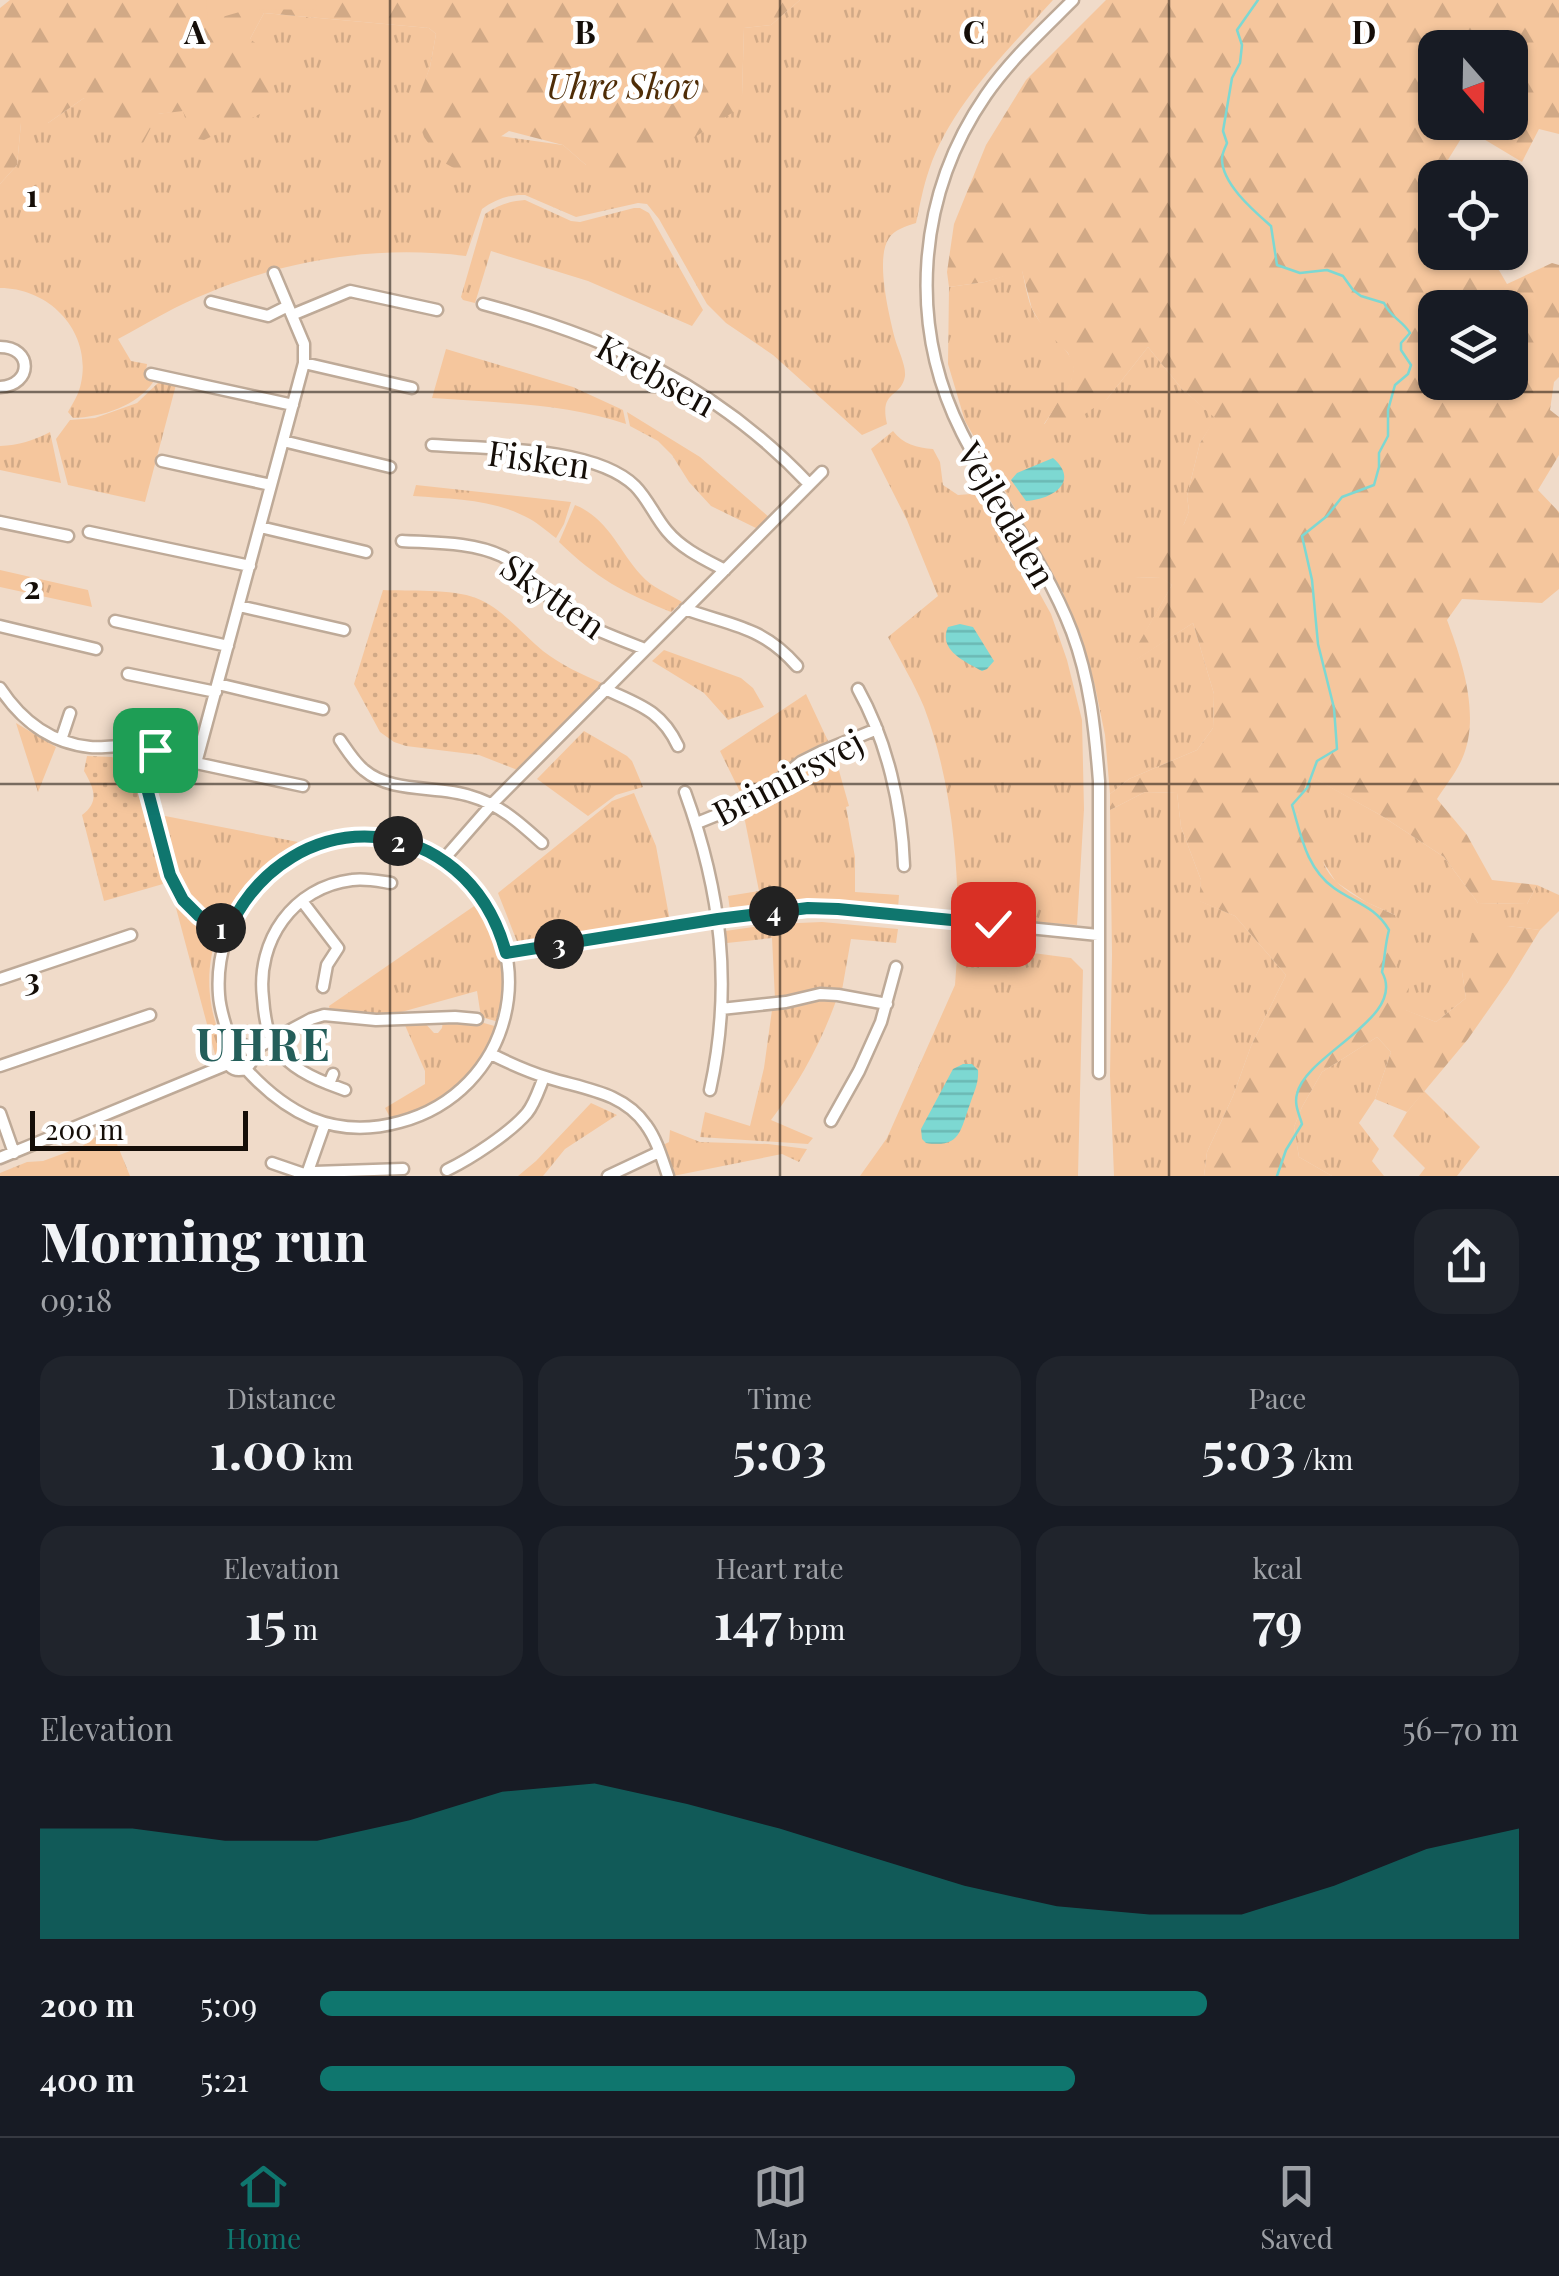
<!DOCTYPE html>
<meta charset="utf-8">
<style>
:root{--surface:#171b24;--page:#20242c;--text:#f1f3f6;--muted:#9ea1a6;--line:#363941;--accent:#0f766e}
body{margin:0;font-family:"Playfair Display",serif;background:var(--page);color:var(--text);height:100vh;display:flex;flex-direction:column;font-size:38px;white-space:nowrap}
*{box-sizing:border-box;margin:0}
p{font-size:32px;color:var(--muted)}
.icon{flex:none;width:55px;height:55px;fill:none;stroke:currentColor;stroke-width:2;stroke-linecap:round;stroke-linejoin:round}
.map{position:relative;height:1176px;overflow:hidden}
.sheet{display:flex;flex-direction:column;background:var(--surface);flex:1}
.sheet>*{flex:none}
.needle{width:65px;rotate:160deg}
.buttons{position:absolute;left:1418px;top:30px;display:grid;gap:20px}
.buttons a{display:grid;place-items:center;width:110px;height:110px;border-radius:20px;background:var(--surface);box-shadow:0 2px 8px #0004;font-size:50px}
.scale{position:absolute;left:30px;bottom:25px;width:218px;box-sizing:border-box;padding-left:10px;border:5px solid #150e08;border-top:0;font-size:28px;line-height:35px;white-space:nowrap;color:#150e08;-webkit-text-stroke:8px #fff;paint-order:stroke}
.pin{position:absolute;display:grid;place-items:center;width:85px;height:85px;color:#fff;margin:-42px;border-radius:20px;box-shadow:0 5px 15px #0006}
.km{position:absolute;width:50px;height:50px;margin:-25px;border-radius:50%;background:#222;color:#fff;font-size:28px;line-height:50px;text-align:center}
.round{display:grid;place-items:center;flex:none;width:105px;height:105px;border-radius:30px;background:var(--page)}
.overview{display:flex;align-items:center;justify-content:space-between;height:170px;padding:0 40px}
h1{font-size:55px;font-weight:700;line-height:75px}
.figures{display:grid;grid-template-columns:repeat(3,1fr);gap:15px;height:170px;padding:10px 40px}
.figures div{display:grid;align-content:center;border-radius:25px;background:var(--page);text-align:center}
.figures b{font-size:50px;font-weight:700}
.figures small{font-size:28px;font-weight:400}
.figures p{font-size:28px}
.chart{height:280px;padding:20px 40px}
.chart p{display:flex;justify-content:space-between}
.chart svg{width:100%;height:180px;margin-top:10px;fill:var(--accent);opacity:.7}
ul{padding:0 40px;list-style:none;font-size:32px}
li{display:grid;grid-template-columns:160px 120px 1fr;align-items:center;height:75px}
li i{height:25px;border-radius:12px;background:var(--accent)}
.dock{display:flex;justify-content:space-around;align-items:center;height:140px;border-top:2px solid var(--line);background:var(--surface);font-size:28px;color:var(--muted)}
.dock a{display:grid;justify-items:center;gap:5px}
.dock .on{color:var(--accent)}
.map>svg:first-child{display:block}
.grass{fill:url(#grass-tufts)}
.forest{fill:url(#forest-firs);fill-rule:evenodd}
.park{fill:url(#park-dots)}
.pitch{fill:#f5c69d}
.water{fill:url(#water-rules)}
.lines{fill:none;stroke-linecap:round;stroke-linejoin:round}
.stream{stroke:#7dd8d2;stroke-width:2.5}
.minor-casing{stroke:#beaa98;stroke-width:15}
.minor{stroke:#fff;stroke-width:10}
.route-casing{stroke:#fff;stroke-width:20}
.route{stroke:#0f766e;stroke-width:12}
.grid{fill:none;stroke:#150e08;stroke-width:2.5;stroke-opacity:0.55}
.labels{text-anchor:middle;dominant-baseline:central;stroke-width:9;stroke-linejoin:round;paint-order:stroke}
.park-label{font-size:35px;font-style:italic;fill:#4f2d07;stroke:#fff}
.street-label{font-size:35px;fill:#150e08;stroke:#fff}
.district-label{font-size:45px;font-weight:bold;letter-spacing:2.5px;fill:#245e5a;stroke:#fff}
.grid-label{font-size:32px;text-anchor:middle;font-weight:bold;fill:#150e08;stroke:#fff;stroke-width:9;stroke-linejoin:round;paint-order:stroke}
</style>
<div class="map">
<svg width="1559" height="1176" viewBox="0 0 1559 1176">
<defs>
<pattern id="grass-tufts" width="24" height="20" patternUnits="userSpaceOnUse" patternTransform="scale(2.5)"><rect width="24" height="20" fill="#f5c69d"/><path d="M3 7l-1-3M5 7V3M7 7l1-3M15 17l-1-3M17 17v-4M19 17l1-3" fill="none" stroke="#d1a986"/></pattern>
<pattern id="forest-firs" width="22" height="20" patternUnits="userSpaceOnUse" patternTransform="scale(2.5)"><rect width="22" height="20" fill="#f5c69d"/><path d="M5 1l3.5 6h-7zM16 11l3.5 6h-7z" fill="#d1a986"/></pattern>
<pattern id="park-dots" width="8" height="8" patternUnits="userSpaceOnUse" patternTransform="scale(2.5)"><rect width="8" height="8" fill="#f5c69d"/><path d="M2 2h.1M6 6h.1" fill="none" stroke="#d1a986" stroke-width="1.8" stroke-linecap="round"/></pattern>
<pattern id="water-rules" width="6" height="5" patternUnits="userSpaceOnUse" patternTransform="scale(2.5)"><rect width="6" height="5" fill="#7dd8d2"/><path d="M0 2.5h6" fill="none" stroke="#6bb8b3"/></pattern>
</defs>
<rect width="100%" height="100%" fill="#f0dbc9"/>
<!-- grass -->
<path class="grass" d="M800,0H1053C1009,49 950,106 929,170C923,187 920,205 916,223C906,226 894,230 889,238C875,258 889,315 895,339C898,350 906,365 905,376C901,399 879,389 887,424L862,435L773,355L726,323L707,304L659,219L647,204L638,203L576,217L525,195C509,194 495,200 482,209L466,256C378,245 290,259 208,293C177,305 148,323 118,339L131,361L147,364L145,379L154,381C137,406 103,417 73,418L68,412C73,403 79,394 81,383C92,332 50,288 0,288V184L17,165L21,123H48L84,98L158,114L183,110L250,39L264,13L429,28L436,34L430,67L415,108L500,136L563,145L586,165L742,95L744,28L771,25Z
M525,200L571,221L580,222L634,208H640L649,213L703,310L692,326L588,281L491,251L475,303L463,300L461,297L485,214C498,205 509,201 525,200Z
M1022,270C1025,283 1027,297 1032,309C1041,330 1072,348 1074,368C1075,382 1052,412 1044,424L1107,399L1148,347L1182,389L1216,418L1200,443L1187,496L1189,511L1184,524L1135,577L1162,578L1172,585L1127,665L1193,623L1214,694L1213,728L1197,750L1129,779L1110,794L1105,735L1095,686L1081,635L1063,593L965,421L948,364L949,287L985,282Z
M446,349L573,387L623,410L626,424C564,403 497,403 432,398Z
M160,378L177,381L145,502L68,485L56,439L70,420L95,418L137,403L159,382Z
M627,412L700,457L770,518L758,529L711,506L689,482L672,455L658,441L630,426Z
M893,431C903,444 917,448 933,449L940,462L943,485L958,495L984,493L1051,614L1067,660L1082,720L1084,809L1077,925L958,916C957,846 949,774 924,707C914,683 900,660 888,637L938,596L907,520L871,449Z
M50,432L61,483L0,470V446C19,445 33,441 50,432Z
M416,485L571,502L564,524L556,538C548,532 539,524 530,519C495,499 452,499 413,496Z
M575,505C608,518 619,551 641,575C651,587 669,594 682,602L671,612C624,593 596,578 559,542Z
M0,570L88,590L92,607L0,587Z
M664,650L741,678L753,688L764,707L728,720L704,693L652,661Z
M806,694L828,741L798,757L742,796L720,751Z
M16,723L56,747L38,792Z
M584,731L627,756L632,761L643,787L616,795L588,816L537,779Z
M834,753L849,806L846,807L855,857V892L899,895L898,909L802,902L730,910L728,896L759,891L743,811C776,796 801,768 834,753Z
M1307,774L1382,816L1444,857L1478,903L1527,904L1537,885L1559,895V911L1540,930L1508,926L1462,972L1466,998L1436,1022L1405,1010L1394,970L1395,915L1366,902L1336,882L1296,820Z
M1145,792L1177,793L1181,827L1201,880L1200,901L1235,916L1286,975L1251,1046L1233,1096L1207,1152L1204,1176H1114L1110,1076L1112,955L1110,810Z
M634,793L656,846L670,921L518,944L498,893L612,801Z
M160,815L298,842C260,863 243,885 220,921C175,899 172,859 160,815Z
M172,893L192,915L218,931C210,955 207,978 211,1003C214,1025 224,1036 216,1058Z
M480,902C500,945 511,974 499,1022L481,1017L477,991L387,1016L330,1011L329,1006Z
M822,922L898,929L896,943L851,939L842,990H815L775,999L772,938L727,943L725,931L775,924Z
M958,943L1071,958L1083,970L1078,1176H860L887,1138L955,985Z
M825,1000L836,1001C820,1045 799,1083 771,1120L813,1138L808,1144L700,1137L705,1112L750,1126L764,1068L772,1010Z
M443,1021H477L498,1027C488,1054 469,1081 445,1099C431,1109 409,1114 392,1121L385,1108L425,1084V1071L404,1023L424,1022L434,1033H438L442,1028Z
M1377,1037L1391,1052L1375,1099L1359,1123L1379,1149L1372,1161L1384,1176H1332L1299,1157L1294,1127L1302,1107L1322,1072Z
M1424,1091L1480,1147L1457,1176H1419L1425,1168L1393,1136L1407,1112Z
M591,1103L617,1115L565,1149L543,1176H518L536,1161Z
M110,1127L130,1176H0V1173L27,1162L43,1161L81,1147Z
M670,1130L700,1142L768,1144L807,1149L799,1162L782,1154L673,1176L661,1146L669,1142Z"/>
<!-- forest -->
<path class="forest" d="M10,0H800L771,25L744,28L742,95L738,109L638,174L586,165L563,145L509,131L500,137L470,177L441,161L424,137L414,108L430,67L436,34L429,28L264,13L250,39L276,59L271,109L204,140L191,138L183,111L158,114L142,145L84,98L48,123H21L17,165L0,184V8Z
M1106,0H1559V134L1539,129L1522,162L1467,129L1433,184L1435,187V252L1489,253L1507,284L1552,263L1559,265V377L1554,382L1550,410L1559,417V455L1538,490L1559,512V589L1542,603L1462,599L1447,620C1462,660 1481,717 1462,759C1456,773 1445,786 1437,799L1467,835L1492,880L1537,885L1527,904L1478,903L1444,857L1382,816L1308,775L1296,820L1322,832C1322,841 1320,855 1324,864C1335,891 1371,904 1395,915L1404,945L1395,970L1409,988L1406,1010L1436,1022L1466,998L1462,972L1472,933L1508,926L1540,930L1508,982L1468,1039L1407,1112L1375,1099L1391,1052L1377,1037L1322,1072L1302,1107L1294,1127L1299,1157L1332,1176H1204L1207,1152L1233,1096L1251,1046L1286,975L1235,916L1199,901L1201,880L1181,827L1177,793L1145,792L1110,810V794L1129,779L1197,750L1213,728L1214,694L1193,623L1125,667L1172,585L1161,578L1135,577L1121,566L1184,524L1189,511L1187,496L1200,443L1215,418L1182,389L1148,347L1107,399L1042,443L1044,425L1071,380L1074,369L1068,353L1044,329L1032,309L1022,271L985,282L949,287L947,272L954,224L986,145L1026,80ZM1435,48H1510V122H1435ZM1435,308H1510V382H1435Z"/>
<!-- park -->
<path class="park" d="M383,590C408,591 453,589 476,598C502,608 521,633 543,651C561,665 583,675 604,684L520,771L479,755L406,746L394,742L380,732L354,684Z
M87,756L112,757L133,771L163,884L104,901L82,815C100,802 94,788 84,771Z"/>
<!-- pitch -->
<path class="pitch" d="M206,0H315L317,10L250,9L208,21Z"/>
<!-- water -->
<path class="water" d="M1053,458C1081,482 1051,500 1026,501L1011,480L1017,473Z
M960,624L973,627L994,661L987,669L982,671C964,661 938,650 948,627Z
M963,1064H972L978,1070C979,1083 974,1092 970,1104C960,1131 961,1148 926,1143L922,1139L921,1129L953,1069Z"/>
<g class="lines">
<!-- stream -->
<path class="stream" d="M1258,0L1237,30L1242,45L1240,63L1232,78L1223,131L1227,143C1225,148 1222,153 1222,159C1222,184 1254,211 1271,226L1277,265L1300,273L1327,270L1343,276L1353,290L1361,296L1384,303C1391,318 1402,320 1410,333L1401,343V350L1411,365L1408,374L1395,385L1388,410V436L1379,453V467L1374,485L1342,497L1327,516L1302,536L1312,580L1318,644L1334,708L1337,749L1317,761L1307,788L1292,805C1301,835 1306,868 1334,888C1355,903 1375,906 1389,930C1385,944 1385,958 1382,972C1408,1018 1305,1054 1297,1094C1294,1104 1299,1114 1302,1124L1286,1150L1277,1176"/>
<defs>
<path id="minor" d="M1073,0C1043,30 1010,60 986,95C917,195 907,324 962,433C996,500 1045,561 1072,632C1090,680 1095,730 1099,781V1073
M211,302L268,316L288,306
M483,304C610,338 717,386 809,484
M292,315L350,291L437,310
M0,347C33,347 33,385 0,387
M304,363L412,388
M151,374L293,405
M283,441L390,467
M432,445C488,449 594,446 635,486C648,499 655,517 667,531C682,549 704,559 725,570
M162,461L271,485
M0,522L68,536
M260,527L366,552
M89,532L250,566
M402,541C436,543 472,542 502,556C523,567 538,587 555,603C581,626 614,637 645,649
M239,606L344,630
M685,609C732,626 762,626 797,666
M115,621L228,646
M0,626L96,649
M128,674L216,692
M218,684L323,709
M0,688C21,720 51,743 90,747C100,748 111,746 122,746
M605,689C639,705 661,710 678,746
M858,689C887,741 902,806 904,866
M121 744a14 14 0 1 1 28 0a14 14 0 1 1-28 0Z
M61,740L70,713
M340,740C347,750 354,762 364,770C392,794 437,785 470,796C499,804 520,823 542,843
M149,748L196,763L303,786
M139,758L170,875L183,900L199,917L228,931
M196,763L304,363V344L274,273
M685,792C721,891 733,986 710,1090
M697,823L739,806L760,795L801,762L821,752L877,729
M443,860L492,804L822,472
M302,901L338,948L327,965L323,987
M506,953L773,911L839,909L1098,935
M0,979L131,935
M721,1009L786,1002L820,994L838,995L887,1004
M226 1057a13 13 0 1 1 26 0a13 13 0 1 1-26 0Z
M232,1046C227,1029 220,1013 219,995C213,916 272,845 351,838C391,834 433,847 462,875C546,955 512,1092 400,1122C371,1130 340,1130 311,1118C285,1107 264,1089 245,1068
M251,1051L311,1019L324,1015L376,1020L455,1017L477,1019
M491,1054C509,1063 529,1072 549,1078C584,1089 623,1092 646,1125C657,1140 662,1159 668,1176
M0,1066L150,1015
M333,1074L329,1084C308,1076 285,1064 273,1043C266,1030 264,1012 263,998C256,941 293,887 352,880C365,878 378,881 391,883
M329,1084L345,1090
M0,1113L14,1153
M831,1121L859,1071L881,1022L896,967
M0,1158L228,1064
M272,1163L307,1175
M309,1170L314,1172L403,1169
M447,1170C470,1159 510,1133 527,1113C535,1103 539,1089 544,1077
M307,1174L325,1123
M608,1176L659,1152"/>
</defs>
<!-- minor casing -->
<use href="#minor" class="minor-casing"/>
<!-- minor -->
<use href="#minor" class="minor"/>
</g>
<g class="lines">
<defs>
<path id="route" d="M155,750L149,748L139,758L170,875L183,900L199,916L228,931C290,796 467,808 506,953L718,919L808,908L838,909L993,924"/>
</defs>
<!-- route casing -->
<use href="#route" class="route-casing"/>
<!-- route -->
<use href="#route" class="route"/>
</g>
<!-- grid -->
<path class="grid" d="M390,0V1176M780,0V1176M1169,0V1176M0,392H1559M0,784H1559"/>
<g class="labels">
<!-- park labels -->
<g class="park-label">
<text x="623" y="84">Uhre Skov</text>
</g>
<!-- street labels -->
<g class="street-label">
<text transform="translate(657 374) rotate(29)">Krebsen</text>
<text transform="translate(539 458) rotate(8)">Fisken</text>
<text transform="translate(1008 514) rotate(60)">Vejledalen</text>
<text transform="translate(554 595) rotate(35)">Skytten</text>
<text transform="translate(787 776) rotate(-28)">Brimirsvej</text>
</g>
<!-- district labels -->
<g class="district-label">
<text x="264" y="1042">UHRE</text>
</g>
</g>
<g class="grid-label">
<text x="195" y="44">A</text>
<text x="585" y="44">B</text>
<text x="974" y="44">C</text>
<text x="1364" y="44">D</text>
<text x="32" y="207">1</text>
<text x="32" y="599">2</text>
<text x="32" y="991">3</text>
</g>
</svg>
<div class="buttons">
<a><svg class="needle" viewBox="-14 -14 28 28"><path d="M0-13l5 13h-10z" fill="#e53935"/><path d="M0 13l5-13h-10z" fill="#9ea1a6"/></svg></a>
<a><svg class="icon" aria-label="locate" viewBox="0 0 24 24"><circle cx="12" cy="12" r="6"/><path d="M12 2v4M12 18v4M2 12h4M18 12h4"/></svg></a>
<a><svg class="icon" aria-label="layers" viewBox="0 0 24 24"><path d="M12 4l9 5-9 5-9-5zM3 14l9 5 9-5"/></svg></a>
</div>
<div class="scale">200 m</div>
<div class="pin" style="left:155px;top:750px;background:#1e9e55"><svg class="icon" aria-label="arrive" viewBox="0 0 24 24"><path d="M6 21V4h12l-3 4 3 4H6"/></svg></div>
<div class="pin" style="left:993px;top:924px;background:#d93025"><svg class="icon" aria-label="check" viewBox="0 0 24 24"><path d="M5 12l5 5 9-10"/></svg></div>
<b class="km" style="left:221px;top:928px">1</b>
<b class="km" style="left:398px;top:841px">2</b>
<b class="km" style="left:559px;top:944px">3</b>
<b class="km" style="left:774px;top:911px">4</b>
</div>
<section class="sheet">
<div class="overview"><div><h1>Morning run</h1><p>09:18</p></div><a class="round"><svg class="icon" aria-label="share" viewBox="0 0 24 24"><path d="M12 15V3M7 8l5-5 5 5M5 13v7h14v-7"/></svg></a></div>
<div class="figures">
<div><p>Distance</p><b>1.00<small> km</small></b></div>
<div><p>Time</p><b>5:03</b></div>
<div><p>Pace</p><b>5:03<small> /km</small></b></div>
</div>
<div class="figures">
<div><p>Elevation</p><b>15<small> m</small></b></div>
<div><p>Heart rate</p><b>147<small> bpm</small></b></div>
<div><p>kcal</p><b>79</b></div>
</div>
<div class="chart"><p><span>Elevation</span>56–70 m</p>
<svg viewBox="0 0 160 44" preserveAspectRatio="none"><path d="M0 44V17L10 17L20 20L30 20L40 15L50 8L60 6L70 11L80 17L90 24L100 31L110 36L120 38L130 38L140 31L150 22L160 17V44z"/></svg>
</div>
<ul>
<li><b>200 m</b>5:09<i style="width:74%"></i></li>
<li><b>400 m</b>5:21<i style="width:63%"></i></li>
</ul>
</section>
<nav class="dock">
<a class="on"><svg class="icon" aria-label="home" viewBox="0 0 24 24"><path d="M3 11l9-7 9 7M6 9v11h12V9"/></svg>Home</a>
<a><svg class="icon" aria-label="map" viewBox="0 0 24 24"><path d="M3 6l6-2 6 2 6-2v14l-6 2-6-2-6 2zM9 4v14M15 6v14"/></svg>Map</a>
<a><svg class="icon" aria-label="saved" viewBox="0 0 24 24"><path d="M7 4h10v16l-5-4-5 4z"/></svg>Saved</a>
</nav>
